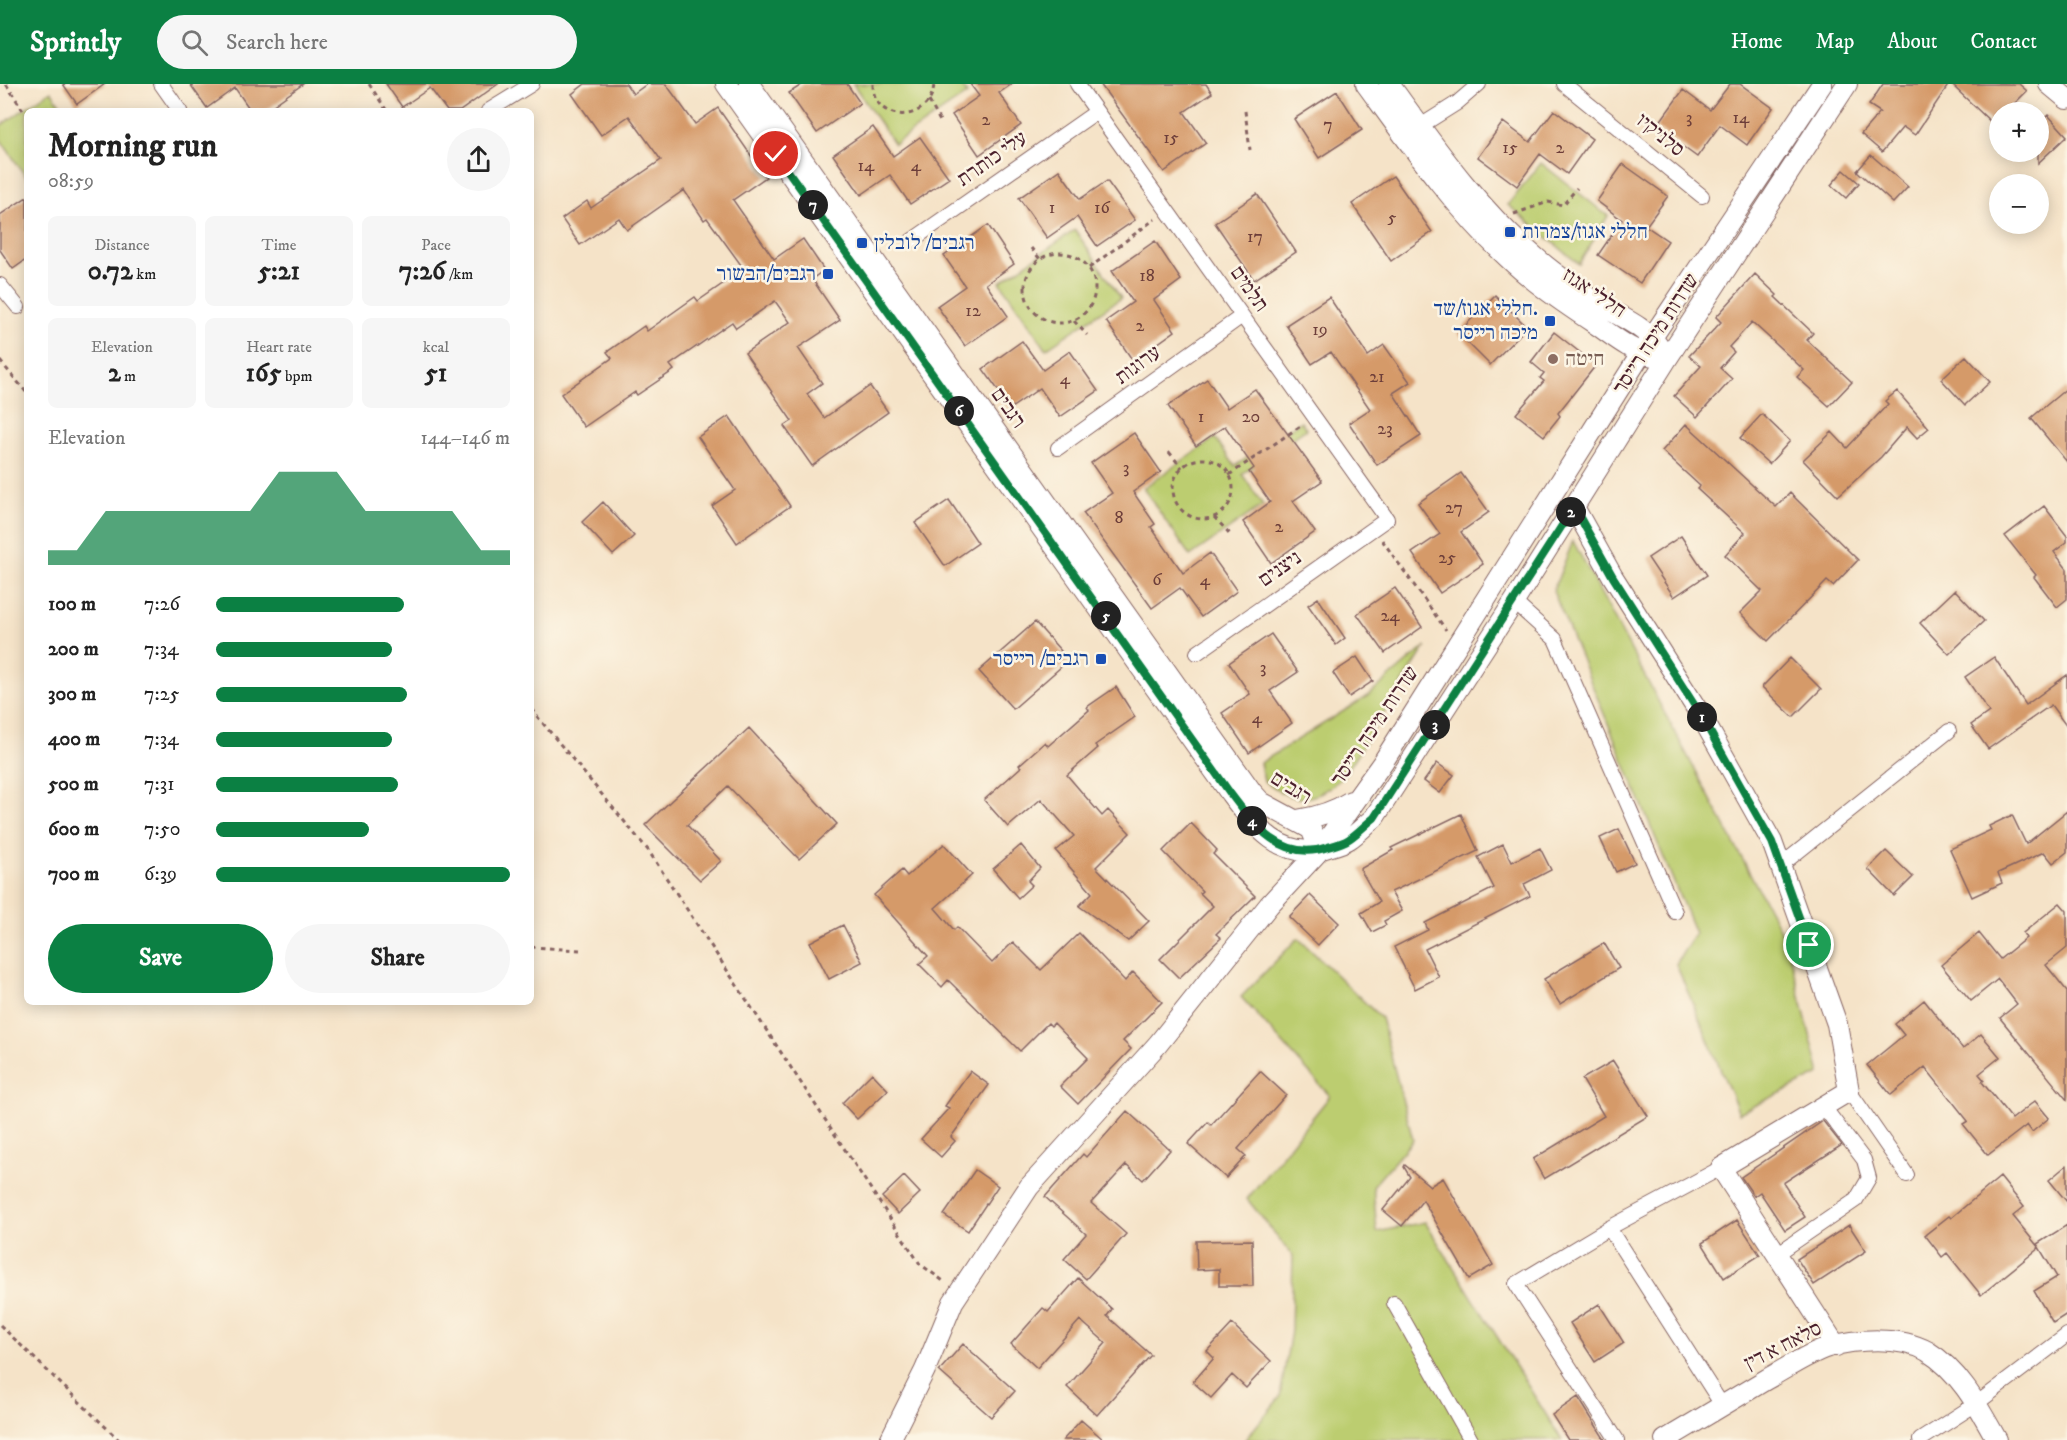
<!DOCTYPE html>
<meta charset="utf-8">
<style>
:root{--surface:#fff;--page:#f6f6f6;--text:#222;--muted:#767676;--accent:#0b8043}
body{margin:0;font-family:"IM FELL DW Pica","Frank Ruhl Libre",serif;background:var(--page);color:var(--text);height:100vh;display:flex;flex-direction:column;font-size:22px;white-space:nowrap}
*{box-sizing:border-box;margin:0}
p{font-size:20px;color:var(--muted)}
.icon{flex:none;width:33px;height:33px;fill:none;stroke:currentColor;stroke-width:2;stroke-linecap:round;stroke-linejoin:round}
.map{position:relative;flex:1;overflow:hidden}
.panel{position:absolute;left:24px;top:24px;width:510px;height:897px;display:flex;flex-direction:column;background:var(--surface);border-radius:9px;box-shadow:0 3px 15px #0003}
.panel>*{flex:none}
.fabs{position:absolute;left:1989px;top:18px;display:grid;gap:12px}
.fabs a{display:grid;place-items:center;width:60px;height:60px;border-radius:50%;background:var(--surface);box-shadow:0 3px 15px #0003;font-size:30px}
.pin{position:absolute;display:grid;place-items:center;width:51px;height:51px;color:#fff;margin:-26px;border:3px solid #fff;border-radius:50%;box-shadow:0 2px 6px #0007}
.km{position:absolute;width:30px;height:30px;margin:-15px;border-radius:50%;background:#222;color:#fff;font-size:16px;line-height:30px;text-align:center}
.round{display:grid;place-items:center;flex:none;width:63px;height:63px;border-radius:32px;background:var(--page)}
.headline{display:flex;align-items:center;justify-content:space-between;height:102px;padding:0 24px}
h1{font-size:33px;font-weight:700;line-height:45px}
.metrics{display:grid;grid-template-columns:repeat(3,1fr);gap:9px;height:102px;padding:6px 24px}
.metrics div{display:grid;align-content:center;border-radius:9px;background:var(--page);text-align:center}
.metrics b{font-size:26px;font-weight:700}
.metrics small{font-size:16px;font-weight:400}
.metrics p{font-size:16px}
.chart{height:168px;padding:12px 24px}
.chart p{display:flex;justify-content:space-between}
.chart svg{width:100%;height:108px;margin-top:6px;fill:var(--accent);opacity:.7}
.cta{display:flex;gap:12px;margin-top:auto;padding:12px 24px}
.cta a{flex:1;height:69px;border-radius:36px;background:var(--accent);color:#fff;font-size:24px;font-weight:700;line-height:69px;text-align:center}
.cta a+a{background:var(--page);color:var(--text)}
ul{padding:0 24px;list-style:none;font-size:20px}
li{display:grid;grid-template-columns:96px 72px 1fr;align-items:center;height:45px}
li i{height:15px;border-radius:8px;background:var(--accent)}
header{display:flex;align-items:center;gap:36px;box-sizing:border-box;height:84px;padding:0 30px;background:var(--accent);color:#fff}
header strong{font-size:28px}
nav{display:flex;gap:33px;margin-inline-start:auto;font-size:21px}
.search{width:420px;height:54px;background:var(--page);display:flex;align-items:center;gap:15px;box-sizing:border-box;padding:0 21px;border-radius:33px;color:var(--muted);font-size:22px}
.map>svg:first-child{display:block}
.green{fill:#bccd70;stroke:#83764e;stroke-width:1.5}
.building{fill:#d59a69}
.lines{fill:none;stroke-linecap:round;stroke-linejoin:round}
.street-casing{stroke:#866462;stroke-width:16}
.secondary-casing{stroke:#866462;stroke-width:22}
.path{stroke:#866462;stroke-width:3;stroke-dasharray:4.5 4.5;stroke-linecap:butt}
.street{stroke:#fff;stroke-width:14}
.secondary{stroke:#fff;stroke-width:20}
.route-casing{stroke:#fff;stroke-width:12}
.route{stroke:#0b8043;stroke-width:8}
.transit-dot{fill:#1a4fb4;stroke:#fcf5e5;stroke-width:2}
.education-dot{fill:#8d6e63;stroke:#fcf5e5;stroke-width:2}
.labels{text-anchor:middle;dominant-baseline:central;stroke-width:5;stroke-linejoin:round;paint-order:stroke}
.number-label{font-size:18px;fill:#6d3e3a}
.street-label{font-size:21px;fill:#4a1f2b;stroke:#fcf5e5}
.transit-label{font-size:21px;fill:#164399;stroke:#fcf5e5;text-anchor:end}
.education-label{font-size:21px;fill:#785e54;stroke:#fcf5e5;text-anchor:start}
</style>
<header>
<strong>Sprintly</strong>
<div class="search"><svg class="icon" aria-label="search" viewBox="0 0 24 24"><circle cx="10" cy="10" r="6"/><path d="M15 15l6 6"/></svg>Search here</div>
<nav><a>Home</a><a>Map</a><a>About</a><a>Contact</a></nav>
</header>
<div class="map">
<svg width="2067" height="1356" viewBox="0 0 2067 1356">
<rect width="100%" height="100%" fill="#fcf5e5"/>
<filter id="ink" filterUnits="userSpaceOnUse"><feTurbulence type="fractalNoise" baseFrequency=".0167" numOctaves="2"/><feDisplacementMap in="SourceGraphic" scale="12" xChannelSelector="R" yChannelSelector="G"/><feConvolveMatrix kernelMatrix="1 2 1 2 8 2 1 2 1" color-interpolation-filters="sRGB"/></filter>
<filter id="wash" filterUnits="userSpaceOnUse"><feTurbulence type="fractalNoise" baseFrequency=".008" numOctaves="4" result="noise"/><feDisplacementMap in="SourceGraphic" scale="24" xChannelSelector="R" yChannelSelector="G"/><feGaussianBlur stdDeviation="1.35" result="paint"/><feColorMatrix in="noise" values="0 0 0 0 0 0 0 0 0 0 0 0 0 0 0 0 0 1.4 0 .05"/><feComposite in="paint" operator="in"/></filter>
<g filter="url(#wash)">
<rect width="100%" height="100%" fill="#f5e3c8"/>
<!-- green -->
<path class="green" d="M853,0H960L967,10L894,60Z
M51,7L65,27H27V94L0,55V42Z
M1541,79L1608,132L1579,180L1508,121Z
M1075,146L1121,214L1046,265L1000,198Z
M1301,337L1306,345L1242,390L1263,421L1190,472L1143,404L1215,354L1235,382Z
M1573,457L1786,857L1820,990L1739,1029L1676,880L1695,849L1553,507Z
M1426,562L1344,692C1314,718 1296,723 1264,697L1260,679L1368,612Z
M1298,854L1381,934L1413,1056L1373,1102L1377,1148L1425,1138L1562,1356H1245L1280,1313L1291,1247L1293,1172L1247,1115L1330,1012L1241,913Z"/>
<g id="blocks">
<!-- building -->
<path class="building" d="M63,0H105L77,20Z
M190,0H303L265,27H251L235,4L207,24Z
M386,0H498L460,27H447L430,4L402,23Z
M585,0H626L633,10L647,0H666L695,40L718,24L766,93L733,116L774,175L803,155L824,186L812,195L840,236L798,264L822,299L807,310L824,334L870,302L888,328L812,382L784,342L792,337L745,269L790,238L775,217L736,244L732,238L670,281L674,286L637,311L635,308L584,343L561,310L612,274L607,268L644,242L647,247L695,213L698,217L744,185L707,134L704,136L684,106L627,146L619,134L580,161L562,135L587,117L591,124L661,76L629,32L601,51L572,10Z
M803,0H847L860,19L817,49L789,9Z
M970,0H1012L999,9L1021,41L979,71L952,31L979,12Z
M1100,0H1206L1212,9L1184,28L1206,59L1164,88Z
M1730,0H1740L1773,24L1747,61L1720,41L1697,73L1656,43L1683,6L1710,26Z
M1883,0H1949L1915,51L1903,43L1882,68L1861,50L1880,28L1869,21Z
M1951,0H2019L2027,7L2006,28H2000V36L1994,41Z
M1337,7L1362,46L1319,74L1294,35Z
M1554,26L1592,55L1567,90L1540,70L1517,102L1478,73L1503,38L1530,58Z
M2048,31L2067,52L2038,79V40Z
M873,43L893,72L920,53L949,94L910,120L890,91L861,111L833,71Z
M1871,71L1908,103L1893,119L1857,87Z
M1623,80L1668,112L1646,142L1668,157L1640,199L1598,171L1622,136L1597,117Z
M1059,86L1080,115L1107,97L1135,136L1097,162L1077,133L1047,154L1019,114Z
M1844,86L1859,99L1846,114L1831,101Z
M1393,92L1432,148L1391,177L1352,120Z
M1257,110L1296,168L1254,196L1215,139Z
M27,113V175L13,185L0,166V131Z
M988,141L1014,180L986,200L1008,232L965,262L937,222L965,202L944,172Z
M1155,157L1181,196L1154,216L1175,247L1133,277L1106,237L1133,218L1112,187Z
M1755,190L1777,211L1775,213L1813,249L1807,256L1852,298L1829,322L1797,293L1804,286L1752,238L1729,263L1734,268L1720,284L1732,295L1697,333L1674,312L1701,282L1689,272L1721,238L1716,233Z
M1495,211L1527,243L1490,281L1458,249Z
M1329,213L1368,272L1384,261L1410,298L1393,309L1421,352L1377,381L1349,339L1370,325L1331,268L1312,280L1286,241Z
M1554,248L1596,281L1558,329L1560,332L1544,352L1516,330L1544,297L1540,294L1544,289L1531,278Z
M1022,257L1043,286L1070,267L1098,307L1060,333L1040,304L1011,324L983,285Z
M1966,272L1990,298L1965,321L1941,295Z
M1207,295L1227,324L1255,305L1322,397L1293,417L1315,448L1271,479L1243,438L1270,418L1249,388L1254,384L1225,342L1196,362L1168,322Z
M2067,304V378L2031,334Z
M1897,307L1929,344L1917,354L1907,343L1881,373L1838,412L1803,376L1832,348L1847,364L1888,320L1885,317Z
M1762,330L1790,357L1769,380L1740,354Z
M729,332L790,422L737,459L712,422L735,406L698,353Z
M1686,340L1776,423L1790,409L1858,476L1833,502L1827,497L1768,557L1740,529L1762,507L1725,471L1745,449L1697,405L1700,402L1662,367Z
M1134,349L1161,388L1133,408L1155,440L1151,443L1183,489L1210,469L1237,507L1201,533L1180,504L1152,524L1083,429L1112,409L1091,379Z
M1461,389L1489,428L1461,448L1483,480L1440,509L1412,469L1440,450L1418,419Z
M949,416L978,459L945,482L915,439Z
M603,418L634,452L613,471L582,438Z
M2044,422L2067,452V458L2054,468L2067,485V515L2057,523L2034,493L2036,491L2005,452Z
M1681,452L1707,491L1674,513L1648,474Z
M1395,504L1422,543L1385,569L1357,530Z
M1955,506L1984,537L1949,570L1920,539Z
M1318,514L1345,554L1336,561L1308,521Z
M1035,538L1069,576L1013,625L979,587Z
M1271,550L1298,588L1270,607L1292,639L1249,669L1222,629L1250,610L1229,579Z
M1357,573L1373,597L1349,613L1333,589Z
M1994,573L2026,621L2067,591V643L2051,621L1988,665L1971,641L1989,628L1965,593Z
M1790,574L1821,605L1793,633L1762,603Z
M1116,603L1135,633L1095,661L1098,664L1067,691L1102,732L1108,726L1130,749L1096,783L1149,837L1128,857L1079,822L1092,809L1056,767L1074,752L1041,715L1008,743L984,716L1021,683L1019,681L1045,658L1048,662L1089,626L1087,623Z
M749,644L837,740L799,775L728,702L687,741L721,777L700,796L645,741Z
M1437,679L1454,691L1440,709L1424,697Z
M2067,727V768L2053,779L2044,768L1998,789L2002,799L1972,813L1950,765L1991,746L1989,742L2012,731L2026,760Z
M1461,730L1478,767L1391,808L1402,827L1384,837L1386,841L1372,848L1361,829L1379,818L1360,785L1393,766L1391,764Z
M1191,739L1217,766L1213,770L1255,812L1216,850L1221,854L1179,894L1160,875L1213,822L1200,809L1202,807L1163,767Z
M1619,745L1635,779L1616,788L1600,754Z
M944,760L972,791L935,824L954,846L957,843L992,879L1013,858L1041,886L1079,849L1125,897L1133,888L1162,918L1123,957L1131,965L1078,1020L1060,1002L1088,974L1054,939L1051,942L1048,939L1020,967L948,896L942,903L919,880L928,872L874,811L902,786L907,792Z
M1503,760L1512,778L1540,764L1551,786L1524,800L1530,812L1425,865L1439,893L1415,905L1394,863L1428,846L1425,839L1494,804L1478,773Z
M1021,761L1040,784L1028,797L1032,801L1018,814L993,785Z
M1886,767L1913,793L1894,812L1868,785Z
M1310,811L1339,839L1318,861L1289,833Z
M2060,819L2067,827V864L2046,881L2067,907V1016L2000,934L2017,920L1998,895L1971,917L1941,881L1979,849L2000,875L2026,854L2023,849Z
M843,841L862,878L829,895L810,858Z
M1604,859L1619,884L1560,920L1544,895Z
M1924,916L1963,965L1981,950L2000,973L1979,990L1984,996L1982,998L2012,1035L2035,1017L2049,1034L2032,1048L2027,1041L1988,1071L1963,1040L1968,1037L1925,983L1891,1011L1867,981L1904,951L1895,940Z
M1613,977L1648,1032L1544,1095L1533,1075L1604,1032L1582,995Z
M970,987L989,1001L951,1053L955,1057L941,1073L921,1055L949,1024L945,1022Z
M1260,987L1286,1011L1238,1065L1246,1072L1226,1094L1188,1060L1208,1038L1211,1041Z
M872,989L888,1006L857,1035L842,1019Z
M1127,1027L1170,1066L1143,1096L1126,1081L1091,1119L1126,1150L1086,1195L1064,1175L1086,1150L1045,1113L1083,1070L1086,1073Z
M1823,1037L1842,1061L1783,1099L1805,1133L1785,1146L1760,1108L1754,1112L1741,1093Z
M1405,1081L1430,1102L1443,1094L1493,1181L1469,1195L1423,1116L1402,1142L1383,1126L1410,1093L1404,1083Z
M2067,1081V1118L2049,1096Z
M975,1086L998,1102L968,1147L944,1131Z
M904,1092L920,1109L898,1130L882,1113Z
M2000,1093L2024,1123L2013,1132L2039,1164L1981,1211L1947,1169L1942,1173L1925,1151L1949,1132L1951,1134Z
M1737,1136L1760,1171L1724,1194L1702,1159Z
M1849,1141L1866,1167L1814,1201L1797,1175Z
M2067,1141V1230L2053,1239L2034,1207L2057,1193L2037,1160Z
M1252,1156L1253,1202H1219V1185L1197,1186L1196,1157Z
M1078,1194L1112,1225L1107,1232L1151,1271L1097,1331L1067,1303L1106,1259L1080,1236L1037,1284L1011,1260L1043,1224L1048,1228Z
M1599,1220L1624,1259L1595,1278L1570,1239Z
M1232,1240L1271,1277L1246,1304L1232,1291L1211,1314L1193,1298L1214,1274L1207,1267Z
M963,1260L1015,1307L991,1333L939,1287Z
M1578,1313L1605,1356H1568L1552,1331Z
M1081,1336L1104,1356H1063Z"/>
</g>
</g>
<g filter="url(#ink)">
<use href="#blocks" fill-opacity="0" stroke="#866462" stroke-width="1.5"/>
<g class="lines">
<defs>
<path id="street" d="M161,0L180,27
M1077,0L1387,435L1197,569
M1564,0L1702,112
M488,27L532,0
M1414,46L1457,19L1479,0
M911,157L1096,28
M0,201L18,223
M1058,364L1242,232
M1514,518L1555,555L1675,828
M1780,782L1949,647
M1849,1007L1907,1091
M1609,1144L1722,1321
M1777,1170L1856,1116L1869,1094L1864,1076L1823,1022
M1394,1219L1471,1356
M1617,1356L1516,1200L1609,1144L1721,1084
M1920,1356L1976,1320L2067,1251"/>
<path id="secondary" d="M726,0L1230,709C1254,741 1282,779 1328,763C1335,761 1343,759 1349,755C1358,749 1366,740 1374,734L1514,518L1667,275L1847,0
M749,0L1252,708L1261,718L1311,745L1320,766
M1366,0C1410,60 1453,122 1507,173C1533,198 1564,219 1594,239C1612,251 1631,268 1653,272
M1389,0C1433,60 1477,124 1534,172C1553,189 1575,204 1596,218C1617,232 1646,242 1659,263
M2049,0L2067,15
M1574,423L1613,493L1700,630L1772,758L1837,940L1849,1007L1721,1084L1836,1262
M1298,736C1318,733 1334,728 1351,717
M890,1356L925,1286L953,1218L1029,1103L1158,960L1269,821L1320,766L1383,678L1641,270L1822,0
M1665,1356C1699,1336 1733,1315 1767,1295C1787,1284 1807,1270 1828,1263C1857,1255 1900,1252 1927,1267C1960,1287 1979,1324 1997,1356"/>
</defs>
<!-- street casing -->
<use href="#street" class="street-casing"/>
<!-- secondary casing -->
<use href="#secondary" class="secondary-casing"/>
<!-- path -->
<path class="path" d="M6,0L23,26
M369,0L387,27
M873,0C872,40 931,41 934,0
M929,17L941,39
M1245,27L1250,66
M1514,130L1548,118L1563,121L1577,104
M1031,164L1040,175
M1025 204a35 35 0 1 1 70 0a35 35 0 1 1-70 0Z
M1089,184L1155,135
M1074,237L1087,251
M0,277L27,309
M1169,368L1182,384
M1173 405a30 30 0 1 1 60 0a30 30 0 1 1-60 0Z
M1229,391L1302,341
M1214,433L1231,451
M1382,456L1446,546
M531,625L648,766L920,1180L946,1199
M531,863L580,866
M0,1241L119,1356"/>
<!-- street -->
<use href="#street" class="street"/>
<!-- secondary -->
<use href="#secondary" class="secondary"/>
</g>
</g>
<g class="lines" filter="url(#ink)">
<defs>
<path id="route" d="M776,70L1230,709C1254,741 1282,779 1328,763C1335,761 1343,759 1349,755C1358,749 1366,740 1374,734L1574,423L1613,493L1700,630L1772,758L1809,861"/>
</defs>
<!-- route casing -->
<use href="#route" class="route-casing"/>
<!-- route -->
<use href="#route" class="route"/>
</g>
<!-- markers -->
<g class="transit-dot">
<rect x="1504" y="142" width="12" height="12" rx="3"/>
<rect x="856" y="153" width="12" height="12" rx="3"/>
<rect x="822" y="184" width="12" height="12" rx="3"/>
<rect x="1544" y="231" width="12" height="12" rx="3"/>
<rect x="1095" y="569" width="12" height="12" rx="3"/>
</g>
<circle class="education-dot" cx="1553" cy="275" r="6"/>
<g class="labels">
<!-- number labels -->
<g class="number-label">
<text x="1689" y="34">3</text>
<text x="1741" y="34">14</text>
<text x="986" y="36">2</text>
<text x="1328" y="41">7</text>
<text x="1171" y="54">15</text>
<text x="1510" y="64">15</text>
<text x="1560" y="64">2</text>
<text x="866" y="82">14</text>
<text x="916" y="82">4</text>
<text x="1052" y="124">1</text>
<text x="1102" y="124">16</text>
<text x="1392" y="134">5</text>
<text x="1255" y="153">17</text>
<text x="1147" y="192">18</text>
<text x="973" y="227">12</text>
<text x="1140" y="242">2</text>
<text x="1320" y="246">19</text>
<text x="1377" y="293">21</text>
<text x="1065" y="295">4</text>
<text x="1201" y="333">1</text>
<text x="1251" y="333">20</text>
<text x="1385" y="345">23</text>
<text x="1126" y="384">3</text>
<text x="1454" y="424">27</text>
<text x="1119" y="434">8</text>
<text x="1279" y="443">2</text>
<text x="1447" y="474">25</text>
<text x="1157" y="496">6</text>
<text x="1205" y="496">4</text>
<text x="1390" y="532">24</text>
<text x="1263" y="584">3</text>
<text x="1257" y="634">4</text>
</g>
<!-- street labels -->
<g class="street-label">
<text transform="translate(1660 51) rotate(39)">סלניקיו</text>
<text transform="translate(992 75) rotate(-35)">עלי כותרת</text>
<text transform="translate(1249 205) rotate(55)">תלמים</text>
<text transform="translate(1594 209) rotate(34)">חללי אגוז</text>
<text transform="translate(1656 250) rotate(-57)">שדרות מיכה רייסר</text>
<text transform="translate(1138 281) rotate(-36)">ערוגות</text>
<text transform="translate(1008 324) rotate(55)">רגבים</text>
<text transform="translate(1280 485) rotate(-35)">ניצנים</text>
<text transform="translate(1375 642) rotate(-56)">שדרות מיכה רייסר</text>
<text transform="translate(1291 704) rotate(32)">רגבים</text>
<text transform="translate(1783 1262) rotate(-27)">סלאח א דין</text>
</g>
<!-- transit labels -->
<g class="transit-label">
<text x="1522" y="148" text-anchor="start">חללי אגוז/צמרות</text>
<text x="874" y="159" text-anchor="start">רגבים/ לובלין</text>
<text x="816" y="190">רגבים/הבשור</text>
<text x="1538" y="225">חללי אגוז/שד.<tspan x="1538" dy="24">מיכה רייסר</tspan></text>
<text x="1089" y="575">רגבים/ רייסר</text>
</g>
<!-- education labels -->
<g class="education-label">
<text x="1565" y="275">חיטה</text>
</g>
</g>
</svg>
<div class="fabs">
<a>+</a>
<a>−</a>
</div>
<div class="pin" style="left:1809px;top:861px;background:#1e9e55"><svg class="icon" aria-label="arrive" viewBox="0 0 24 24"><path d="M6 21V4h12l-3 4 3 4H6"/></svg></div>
<div class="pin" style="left:776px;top:70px;background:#d93025"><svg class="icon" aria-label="check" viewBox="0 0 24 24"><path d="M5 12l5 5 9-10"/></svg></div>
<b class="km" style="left:1702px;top:633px">1</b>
<b class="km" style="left:1571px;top:428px">2</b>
<b class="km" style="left:1435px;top:641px">3</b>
<b class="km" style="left:1252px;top:737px">4</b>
<b class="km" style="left:1106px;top:532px">5</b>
<b class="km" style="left:959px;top:327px">6</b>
<b class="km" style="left:813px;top:121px">7</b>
<section class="panel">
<div class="headline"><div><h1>Morning run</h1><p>08:59</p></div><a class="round"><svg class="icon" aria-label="share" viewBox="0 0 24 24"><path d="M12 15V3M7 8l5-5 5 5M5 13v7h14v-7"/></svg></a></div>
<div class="metrics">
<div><p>Distance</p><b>0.72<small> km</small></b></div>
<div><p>Time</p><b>5:21</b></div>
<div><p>Pace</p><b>7:26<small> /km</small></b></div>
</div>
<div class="metrics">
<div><p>Elevation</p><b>2<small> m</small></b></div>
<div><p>Heart rate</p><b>165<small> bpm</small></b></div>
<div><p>kcal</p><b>51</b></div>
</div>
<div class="chart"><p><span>Elevation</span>144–146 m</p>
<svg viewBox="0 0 160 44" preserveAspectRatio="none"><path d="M0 44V38L10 38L20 22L30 22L40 22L50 22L60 22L70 22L80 6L90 6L100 6L110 22L120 22L130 22L140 22L150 38L160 38V44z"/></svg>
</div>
<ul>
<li><b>100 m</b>7:26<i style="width:64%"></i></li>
<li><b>200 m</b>7:34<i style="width:60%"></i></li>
<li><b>300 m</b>7:25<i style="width:65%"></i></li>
<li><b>400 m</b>7:34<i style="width:60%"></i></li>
<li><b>500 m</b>7:31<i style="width:62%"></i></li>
<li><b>600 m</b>7:50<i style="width:52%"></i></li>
<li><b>700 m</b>6:39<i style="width:100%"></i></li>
</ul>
<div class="cta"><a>Save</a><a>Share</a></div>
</section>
</div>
